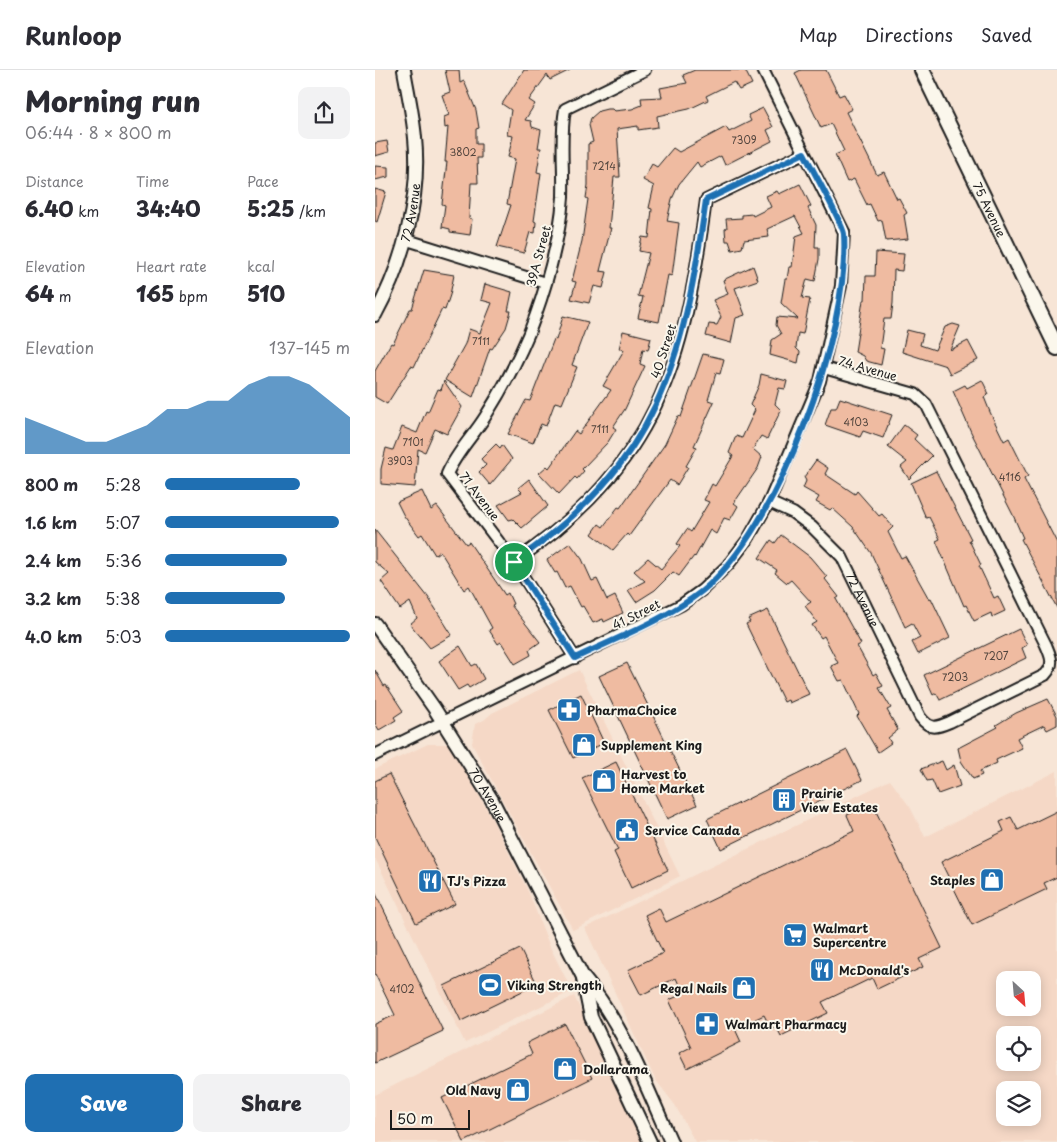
<!DOCTYPE html>
<meta charset="utf-8">
<style>
:root{--surface:#fff;--page:#f2f2f3;--text:#2b2b33;--muted:#7c7c81;--line:#e1e1e2;--accent:#1f6fb2}
body{margin:0;font-family:"Playpen Sans",sans-serif;background:var(--page);color:var(--text);height:100vh;display:flex;flex-direction:column;font-size:19px;white-space:nowrap}
*{box-sizing:border-box;margin:0}
p{font-size:16px;color:var(--muted)}
.icon{flex:none;width:28px;height:28px;fill:none;stroke:currentColor;stroke-width:2;stroke-linecap:round;stroke-linejoin:round}
.map{position:relative;flex:1;overflow:hidden}
.side{display:flex;flex-direction:column;background:var(--surface);width:375px}
.side>*{flex:none}
.needle{width:32px;rotate:154deg}
.tools{position:absolute;left:621px;top:901px;display:grid;gap:10px}
.tools a{display:grid;place-items:center;width:45px;height:45px;border-radius:10px;background:var(--surface);box-shadow:0 2px 12px #0003;font-size:25px}
.scale{position:absolute;left:15px;bottom:12px;width:80px;box-sizing:border-box;padding-left:5px;border:2px solid #1c1c1c;border-top:0;font-size:14px;line-height:18px;white-space:nowrap;color:#1c1c1c;-webkit-text-stroke:4px #fbf7ec;paint-order:stroke}
.pin{position:absolute;display:grid;place-items:center;width:42px;height:42px;color:#fff;margin:-21px;border:2px solid #fff;border-radius:50%;box-shadow:0 1px 5px #0007}
.round{display:grid;place-items:center;flex:none;width:52px;height:52px;border-radius:10px;background:var(--page)}
.head{display:flex;align-items:center;justify-content:space-between;height:85px;padding:0 25px}
h1{font-size:28px;font-weight:800;line-height:38px}
.figures{display:grid;grid-template-columns:repeat(3,1fr);gap:8px;height:85px;padding:5px 25px}
.figures div{display:grid;align-content:center}
.figures b{font-size:21px;font-weight:800}
.figures small{font-size:14px;font-weight:400}
.figures p{font-size:14px}
.chart{height:140px;padding:10px 25px}
.chart p{display:flex;justify-content:space-between}
.chart svg{width:100%;height:90px;margin-top:5px;fill:var(--accent);opacity:.7}
.primary-button{display:flex;gap:10px;margin-top:auto;padding:10px 25px}
.primary-button a{flex:1;height:58px;border-radius:10px;background:var(--accent);color:#fff;font-size:20px;font-weight:800;line-height:58px;text-align:center}
.primary-button a+a{background:var(--page);color:var(--text)}
ul{padding:0 25px;list-style:none;font-size:16px}
li{display:grid;grid-template-columns:80px 60px 1fr;align-items:center;height:38px}
li i{height:12px;border-radius:6px;background:var(--accent)}
header{display:flex;align-items:center;gap:30px;box-sizing:border-box;height:70px;padding:0 25px;background:var(--surface);border-bottom:1px solid var(--line)}
header strong{font-size:24px}
nav{display:flex;gap:28px;margin-inline-start:auto;font-size:18px}
main{display:flex;flex:1;min-height:0}
.map>svg:first-child{display:block}
.built{fill:#f5d8c6;fill-rule:evenodd}
.building{fill:#efbba1;stroke:#1c1c1c}
.lines{fill:none;stroke-linecap:round;stroke-linejoin:round}
.minor-casing{stroke:#1c1c1c;stroke-width:14}
.tertiary-casing{stroke:#1c1c1c;stroke-width:16}
.secondary-casing{stroke:#1c1c1c;stroke-width:18}
.minor{stroke:#fbf7ec;stroke-width:10}
.tertiary{stroke:#fbf7ec;stroke-width:12}
.secondary{stroke:#fbf7ec;stroke-width:14}
.route-casing{stroke:#fff;stroke-width:10}
.route{stroke:#1f6fb2;stroke-width:6}
.labels{text-anchor:middle;dominant-baseline:central;stroke-width:4;stroke-linejoin:round;paint-order:stroke}
.number-label{font-size:10px;fill:#51443d}
.street-label{font-size:12px;fill:#1c1c1c;stroke:#fbf7ec}
.poi-label{font-size:12px;font-weight:bold;fill:#1c1c1c;stroke:#fbf7ec;text-anchor:start}
</style>
<header>
<strong>Runloop</strong>
<nav><a>Map</a><a>Directions</a><a>Saved</a></nav>
</header>
<main>
<section class="side">
<div class="head"><div><h1>Morning run</h1><p>06:44 · 8 × 800 m</p></div><a class="round"><svg class="icon" aria-label="share" viewBox="0 0 24 24"><path d="M12 15V3M7 8l5-5 5 5M5 13v7h14v-7"/></svg></a></div>
<div class="figures">
<div><p>Distance</p><b>6.40<small> km</small></b></div>
<div><p>Time</p><b>34:40</b></div>
<div><p>Pace</p><b>5:25<small> /km</small></b></div>
</div>
<div class="figures">
<div><p>Elevation</p><b>64<small> m</small></b></div>
<div><p>Heart rate</p><b>165<small> bpm</small></b></div>
<div><p>kcal</p><b>510</b></div>
</div>
<div class="chart"><p><span>Elevation</span>137–145 m</p>
<svg viewBox="0 0 160 44" preserveAspectRatio="none"><path d="M0 44V26L10 30L20 34L30 38L40 38L50 34L60 30L70 22L80 22L90 18L100 18L110 10L120 6L130 6L140 10L150 18L160 26V44z"/></svg>
</div>
<ul>
<li><b>800 m</b>5:28<i style="width:73%"></i></li>
<li><b>1.6 km</b>5:07<i style="width:94%"></i></li>
<li><b>2.4 km</b>5:36<i style="width:66%"></i></li>
<li><b>3.2 km</b>5:38<i style="width:65%"></i></li>
<li><b>4.0 km</b>5:03<i style="width:100%"></i></li>
</ul>
<div class="primary-button"><a>Save</a><a>Share</a></div>
</section>
<div class="map">
<svg width="682" height="1072" viewBox="0 0 682 1072">
<rect width="100%" height="100%" fill="#f7e5d6"/>
<filter id="ink" filterUnits="userSpaceOnUse"><feTurbulence type="fractalNoise" baseFrequency=".02" numOctaves="2"/><feDisplacementMap in="SourceGraphic" scale="10" xChannelSelector="R" yChannelSelector="G"/><feConvolveMatrix kernelMatrix="1 2 1 2 8 2 1 2 1" color-interpolation-filters="sRGB"/></filter>
<g filter="url(#ink)">
<!-- built -->
<path class="built" d="M204,600L305,806L198,860L97,674L100,654L109,650L117,643Z
M53,674H75L115,745L153,821L175,877L197,921L90,973L0,788V699Z
M682,701V1072H320L300,1035L280,1009L210,858L515,710L535,737L550,767ZM630,910H658V938H630ZM630,965H658V992H630ZM630,1020H658V1048H630Z
M199,926L269,1072H0V1025Z"/>
<!-- building -->
<path class="building" d="M70,0H84L85,13L89,11L101,40L104,58L101,59V74H106V88H102L103,113H96L94,148L97,149L95,165L75,162V159L67,157L70,135L67,134L72,92H70L73,57L70,58L69,47L74,45L67,25L75,22Z
M149,0H195L175,10L172,5L154,30L160,34L150,50L156,51L157,57L166,60L163,78H166L162,102L166,103L159,151L161,152L160,163L155,162L149,183L122,177L136,135L132,134L140,89L133,87L138,66L132,65L136,40L127,34Z
M320,0H370L377,14L364,20L359,12L331,26L333,30L314,39L282,46L283,57L263,60V56L242,59L245,107H239L234,158H236L225,201L232,202L228,218L219,216L214,233L196,229L201,212L197,211L207,171L213,129L211,128L213,115V74L218,72L214,55L216,48L224,41L232,39H237L239,41L257,39L267,35L266,28L287,27L285,18L312,13L308,5Z
M426,0H451L464,26L469,24L477,39L471,42L502,105L509,102L522,129L524,128L532,143L529,145L533,169L511,171L507,150L503,151L495,134L492,135L479,109L472,112L460,85L469,81L456,54L446,58L420,3Z
M388,38L398,57L392,60L397,71L350,95L346,86L325,97L322,92L304,114L297,129L292,151L304,153L297,206L293,205L284,252L263,248L268,227L263,226L274,183L264,181L267,167L274,168L277,139L274,138L279,116L268,110L277,94L282,97L298,78L304,82L351,57L354,62L376,51L373,45Z
M12,71L14,82L0,86V73Z
M0,96L13,97V107L0,110Z
M425,114L436,136L433,138L441,155L440,177H444V189L440,211L432,209L427,228L435,229L428,264L423,263L421,278L425,282L423,293L395,285L397,270L406,264L401,255L402,247L423,249L406,233L410,209H412L414,197H417L421,166L429,163L420,146L392,159L394,167L369,170L367,178L357,180L354,171H351L350,159L352,158L351,149L367,148V145L377,144L378,146L396,137L391,126L402,121L404,124Z
M0,119L11,122L2,152L0,151Z
M501,182L529,184L527,201L519,200L518,233L516,249H509L505,278L509,279L506,295L491,291L488,286L480,282L488,230H490L491,206H500Z
M378,196L383,210L360,218L370,245L361,248L356,273L331,266L334,254L342,255L346,247L338,230L353,224L348,210Z
M49,200L79,205L75,225L70,240L67,239L39,297L36,296L12,334L0,327V301L16,273L18,274L35,239H37Z
M110,214L137,222L133,241H136L131,258L117,279L115,278L98,327L70,310L90,274L94,259L105,263L117,233L106,230Z
M188,246L213,252L197,295L202,297L187,334L180,332L171,356L166,354L158,373L133,364L151,330L155,331L179,269L181,270Z
M578,254L585,256L575,280L593,271L603,290L575,304L571,296L527,282L532,260L548,264L545,275L560,280L570,257Z
M248,261L276,268L273,280L268,279L265,294L270,296L250,339L238,357L241,359L233,372L207,399L209,401L202,409L200,407L184,424L164,403L172,396L174,398L200,361L204,364L236,320L228,316L249,280L244,279Z
M328,284L349,289L345,304L341,303L333,330L339,332L319,376L322,377L311,396L313,397L302,415L295,410L254,466L252,464L238,480L217,464L224,454L228,457L243,437L245,438L290,374L303,346L306,347Z
M386,304L412,311L410,319L404,318L400,334L406,340L392,369L386,366L378,379L387,387L383,398L359,433L363,436L355,450L349,448L341,464L335,460L320,487L319,486L304,506L298,502L280,520L261,532L253,520L270,511L259,501L273,488L286,499L305,476L302,474L312,459L316,462L334,432L329,430L337,414L340,416L358,386L354,383L361,366L367,368L380,340L375,335L384,315Z
M607,310L614,324L609,327L615,342L629,371L634,368L653,406L649,409L682,473V538L646,469L648,468L638,445L596,362L578,321L590,315L592,318Z
M69,311L87,337L72,364L60,359L50,382L43,379L40,417L6,414V399L11,378L18,380L27,357L42,363L51,341L53,342L63,319L66,320Z
M465,328L517,345L508,368L488,361L485,367L450,355L456,338H461Z
M529,355L542,365L539,369L557,386L534,409L526,397L532,392L513,377Z
M121,374L125,378L127,375L137,389L115,415L104,402L111,395L106,389Z
M441,390L453,398L450,404L480,424L482,421L504,446L507,444L518,457L513,462L526,488L530,486L554,529L556,528L575,568L543,584L537,572L545,568L537,553L530,557L496,483L478,457L457,438L455,440L441,432L444,427L428,418L431,411L429,407Z
M561,401L596,469L594,470L606,495L604,496L619,528L623,526L630,541L617,547L616,543L599,551L591,535L589,536L561,471L565,469L554,447L551,448L536,413Z
M154,409L173,436L147,458L138,449L134,450L123,435L147,422L143,418Z
M47,421L56,440L62,436L91,474L94,472L130,525L133,523L138,534L136,535L165,572L154,580L156,585L140,594L126,572L123,574L114,560L117,558L94,516L89,520L65,481L60,485L47,464L44,466L29,446L22,432Z
M0,460L53,527L77,565L55,578L35,554L42,548L35,532L25,539L6,511L14,504L0,492Z
M406,465L435,487L452,507L450,509L464,527L461,529L486,574L482,576L498,605L501,603L508,616L504,618L516,638L512,640L523,660L513,668L516,673L503,682L482,646L484,644L468,610L464,611L456,596L463,593L449,566L446,568L437,555L442,552L430,536L436,532L416,510L412,513L400,503L402,500L384,488L396,470L400,473Z
M195,473L207,489L217,511L222,509L232,530L240,526L248,543L229,552L228,549L218,553L208,536L206,537L195,516L190,518L182,502L180,503L172,490Z
M393,540L434,624L414,633L413,630L409,632L371,554L375,552L373,549Z
M644,559L652,575L647,578L651,588L565,630L561,623L558,625L549,605Z
M85,576L97,596L101,594L109,609L94,618L92,615L83,620L64,591Z
M252,593L322,735L292,749L224,606Z
M0,600L9,616L11,615L28,641L19,647L21,650L4,660L0,653Z
M206,624L229,673L198,688L174,640Z
M673,629L682,646V655L672,660L669,655L642,668L647,678L621,690L622,693L605,701L607,705L598,709L586,691L583,678L623,657L621,655L641,643Z
M472,680L487,710L346,779L332,749Z
M567,691L571,700L579,695L585,716L563,724L557,710L552,711L546,699Z
M241,692L293,800L256,818L239,782L243,780L207,708Z
M14,704L80,834L41,853L0,767V711Z
M497,733L567,878L544,889L548,897L502,919L497,908L447,932L453,943L406,966L401,956L396,959L389,945L360,959L366,972L312,999L304,983L316,977L294,930L308,924L301,908L266,925L253,900L288,883L270,845L284,838L291,852L479,761L472,745Z
M682,741V807L669,813L672,819L597,855L566,792L629,761L625,752L636,747L643,760Z
M0,822L68,961L0,993V954L20,945L0,904Z
M145,879L162,914L86,951L69,916Z
M190,954L217,1008L89,1072L67,1028L157,984L152,973Z"/>
<g class="lines">
<defs>
<g id="minor">
<path d="M29,169L170,213"/>
<path id="s1" d="M394,432L418,443L437,457L467,487L545,647C555,660 561,658 575,652L670,605C680,594 676,587 671,575L551,334L540,324L449,298"/>
<path d="M139,492C283,393 309,295 331,130L429,83"/>
<path d="M200,588L139,492L72,404C81,383 98,366 110,347C127,320 142,292 154,263C170,222 185,170 188,127C189,97 185,68 190,39L270,0"/>
<path d="M0,685L306,535L327,520L353,495L373,469L394,432L445,311L466,216L469,162L388,0"/>
</g>
<g id="tertiary">
<path id="s2" d="M0,245C28,194 46,127 40,68C38,45 33,23 29,0"/>
<path id="s3" d="M0,554L59,638L117,730L208,907C248,954 271,1016 296,1072"/>
<path d="M208,909L216,947L275,1072"/>
</g>
<g id="secondary">
<path id="s4" d="M547,0L682,278"/>
</g>
</defs>
<!-- minor casing -->
<use href="#minor" class="minor-casing"/>
<!-- tertiary casing -->
<use href="#tertiary" class="tertiary-casing"/>
<!-- secondary casing -->
<use href="#secondary" class="secondary-casing"/>
<!-- minor -->
<use href="#minor" class="minor"/>
<!-- tertiary -->
<use href="#tertiary" class="tertiary"/>
<!-- secondary -->
<use href="#secondary" class="secondary"/>
</g>
</g>
<g class="lines" filter="url(#ink)">
<defs>
<path id="route" d="M429,83C436,97 468,154 469,164C475,262 403,460 327,521C290,550 242,568 200,588L139,492C283,393 308,294 331,130Z"/>
</defs>
<!-- route casing -->
<use href="#route" class="route-casing"/>
<!-- route -->
<use href="#route" class="route"/>
</g>
<!-- icons -->
<defs>
<symbol id="pharmacy-square" viewBox="-11 -11 22 22"><rect x="-9" y="-9" width="18" height="18" rx="4" fill="#1f6fb2" stroke="#fbf7ec"/><path d="M-2-6h4v4h4v4h-4v4h-4v-4h-4v-4h4Z" fill="#fff"/></symbol>
<symbol id="shop-square" viewBox="-11 -11 22 22"><rect x="-9" y="-9" width="18" height="18" rx="4" fill="#1f6fb2" stroke="#fbf7ec"/><path d="M-5-2.5h2.3a2.7 3.5 0 0 1 5.4 0H5L5.5 6h-11ZM-1.5-2.5h3a1.5 2.3 0 0 0-3 0Z" fill="#fff"/></symbol>
<symbol id="building-square" viewBox="-11 -11 22 22"><rect x="-9" y="-9" width="18" height="18" rx="4" fill="#1f6fb2" stroke="#fbf7ec"/><path d="M-4-6H4V6H1V3H-1V6H-4ZM-2.5-4.3h1.7v1.8h-1.7ZM.8-4.3h1.7v1.8H.8ZM-2.5-1h1.7V.8h-1.7ZM.8-1h1.7V.8H.8Z" fill="#fff"/></symbol>
<symbol id="civic-square" viewBox="-11 -11 22 22"><rect x="-9" y="-9" width="18" height="18" rx="4" fill="#1f6fb2" stroke="#fbf7ec"/><path d="M-.6-6.5H3V-4.5H.6V-3L4-1V1h2V6H-6V1h2V-1L-.6-3ZM-1.2 2.5V6h2.4V2.5Z" fill="#fff"/></symbol>
<symbol id="restaurant-square" viewBox="-11 -11 22 22"><rect x="-9" y="-9" width="18" height="18" rx="4" fill="#1f6fb2" stroke="#fbf7ec"/><path d="M-5-6h1v4h1v-4h1v4h1v-4h1v5L-1.5 .5V6h-2V.5L-5-1ZM5-6V6H3V1.5H1.5Q1.5-4 5-6Z" fill="#fff"/></symbol>
<symbol id="supermarket-square" viewBox="-11 -11 22 22"><rect x="-9" y="-9" width="18" height="18" rx="4" fill="#1f6fb2" stroke="#fbf7ec"/><path d="M-6-5.5h2.5l.6 2H6L4.5 2H-2.5L-4.4-4H-6ZM-1.5 3.2a1.3 1.3 0 1 0 .1 0ZM3 3.2a1.3 1.3 0 1 0 .1 0Z" fill="#fff"/></symbol>
<symbol id="stadium-square" viewBox="-11 -11 22 22"><rect x="-9" y="-9" width="18" height="18" rx="4" fill="#1f6fb2" stroke="#fbf7ec"/><path d="M0-5a6.5 5 0 1 0 0 10a6.5 5 0 1 0 0-10ZM-3.5-1.8h7v3.6h-7Z" fill="#fff"/></symbol>
</defs>
<g fill-rule="evenodd">
<use href="#pharmacy-square" x="180" y="626" width="28" height="28"/>
<use href="#shop-square" x="195" y="661" width="28" height="28"/>
<use href="#shop-square" x="215" y="697" width="28" height="28"/>
<use href="#building-square" x="395" y="716" width="28" height="28"/>
<use href="#civic-square" x="238" y="746" width="28" height="28"/>
<use href="#shop-square" x="603" y="796" width="28" height="28"/>
<use href="#restaurant-square" x="41" y="797" width="28" height="28"/>
<use href="#supermarket-square" x="406" y="851" width="28" height="28"/>
<use href="#restaurant-square" x="433" y="886" width="28" height="28"/>
<use href="#stadium-square" x="101" y="901" width="28" height="28"/>
<use href="#shop-square" x="355" y="904" width="28" height="28"/>
<use href="#pharmacy-square" x="318" y="940" width="28" height="28"/>
<use href="#shop-square" x="176" y="985" width="28" height="28"/>
<use href="#shop-square" x="129" y="1006" width="28" height="28"/>
</g>
<g class="labels">
<!-- number labels -->
<g class="number-label">
<text x="369" y="69">7309</text>
<text x="88" y="81">3802</text>
<text x="229" y="95">7214</text>
<text x="106" y="270">7111</text>
<text x="481" y="351">4103</text>
<text x="225" y="358">7111</text>
<text x="38" y="371">7101</text>
<text x="25" y="390">3903</text>
<text x="635" y="406">4116</text>
<text x="621" y="585">7207</text>
<text x="580" y="606">7203</text>
<text x="27" y="918">4102</text>
</g>
<!-- street labels -->
<g class="street-label">
<text stroke="none"><textPath href="#s4" startOffset="155">75 Avenue</textPath></text>
<text stroke="none"><textPath href="#s2" startOffset="109">72 Avenue</textPath></text>
<text transform="translate(163 186) rotate(-75)">39A Street</text>
<text transform="translate(288 281) rotate(-72)">40 Street</text>
<text transform="translate(493 298) rotate(16)">74 Avenue</text>
<text transform="translate(105 426) rotate(53)">71 Avenue</text>
<text stroke="none"><textPath href="#s1" startOffset="140">72 Avenue</textPath></text>
<text transform="translate(261 544) rotate(-27)">41 Street</text>
<text stroke="none"><textPath href="#s3" startOffset="205">70 Avenue</textPath></text>
</g>
<!-- poi labels -->
<g class="poi-label">
<text x="212" y="640">PharmaChoice</text>
<text x="226" y="675">Supplement King</text>
<text x="246" y="704">Harvest to<tspan x="246" dy="14">Home Market</tspan></text>
<text x="426" y="723">Prairie<tspan x="426" dy="14">View Estates</tspan></text>
<text x="270" y="760">Service Canada</text>
<text x="600" y="810" text-anchor="end">Staples</text>
<text x="72" y="811">TJ's Pizza</text>
<text x="438" y="858">Walmart<tspan x="438" dy="14">Supercentre</tspan></text>
<text x="464" y="900">McDonald's</text>
<text x="132" y="915">Viking Strength</text>
<text x="352" y="918" text-anchor="end">Regal Nails</text>
<text x="350" y="954">Walmart Pharmacy</text>
<text x="208" y="999">Dollarama</text>
<text x="126" y="1020" text-anchor="end">Old Navy</text>
</g>
</g>
</svg>
<div class="tools">
<a><svg class="needle" viewBox="-14 -14 28 28"><path d="M0-13l5 13h-10z" fill="#e53935"/><path d="M0 13l5-13h-10z" fill="#7c7c81"/></svg></a>
<a><svg class="icon" aria-label="locate" viewBox="0 0 24 24"><circle cx="12" cy="12" r="6"/><path d="M12 2v4M12 18v4M2 12h4M18 12h4"/></svg></a>
<a><svg class="icon" aria-label="layers" viewBox="0 0 24 24"><path d="M12 4l9 5-9 5-9-5zM3 14l9 5 9-5"/></svg></a>
</div>
<div class="scale">50 m</div>
<div class="pin" style="left:139px;top:492px;background:#1e9e55"><svg class="icon" aria-label="arrive" viewBox="0 0 24 24"><path d="M6 21V4h12l-3 4 3 4H6"/></svg></div>
</div>
</main>
